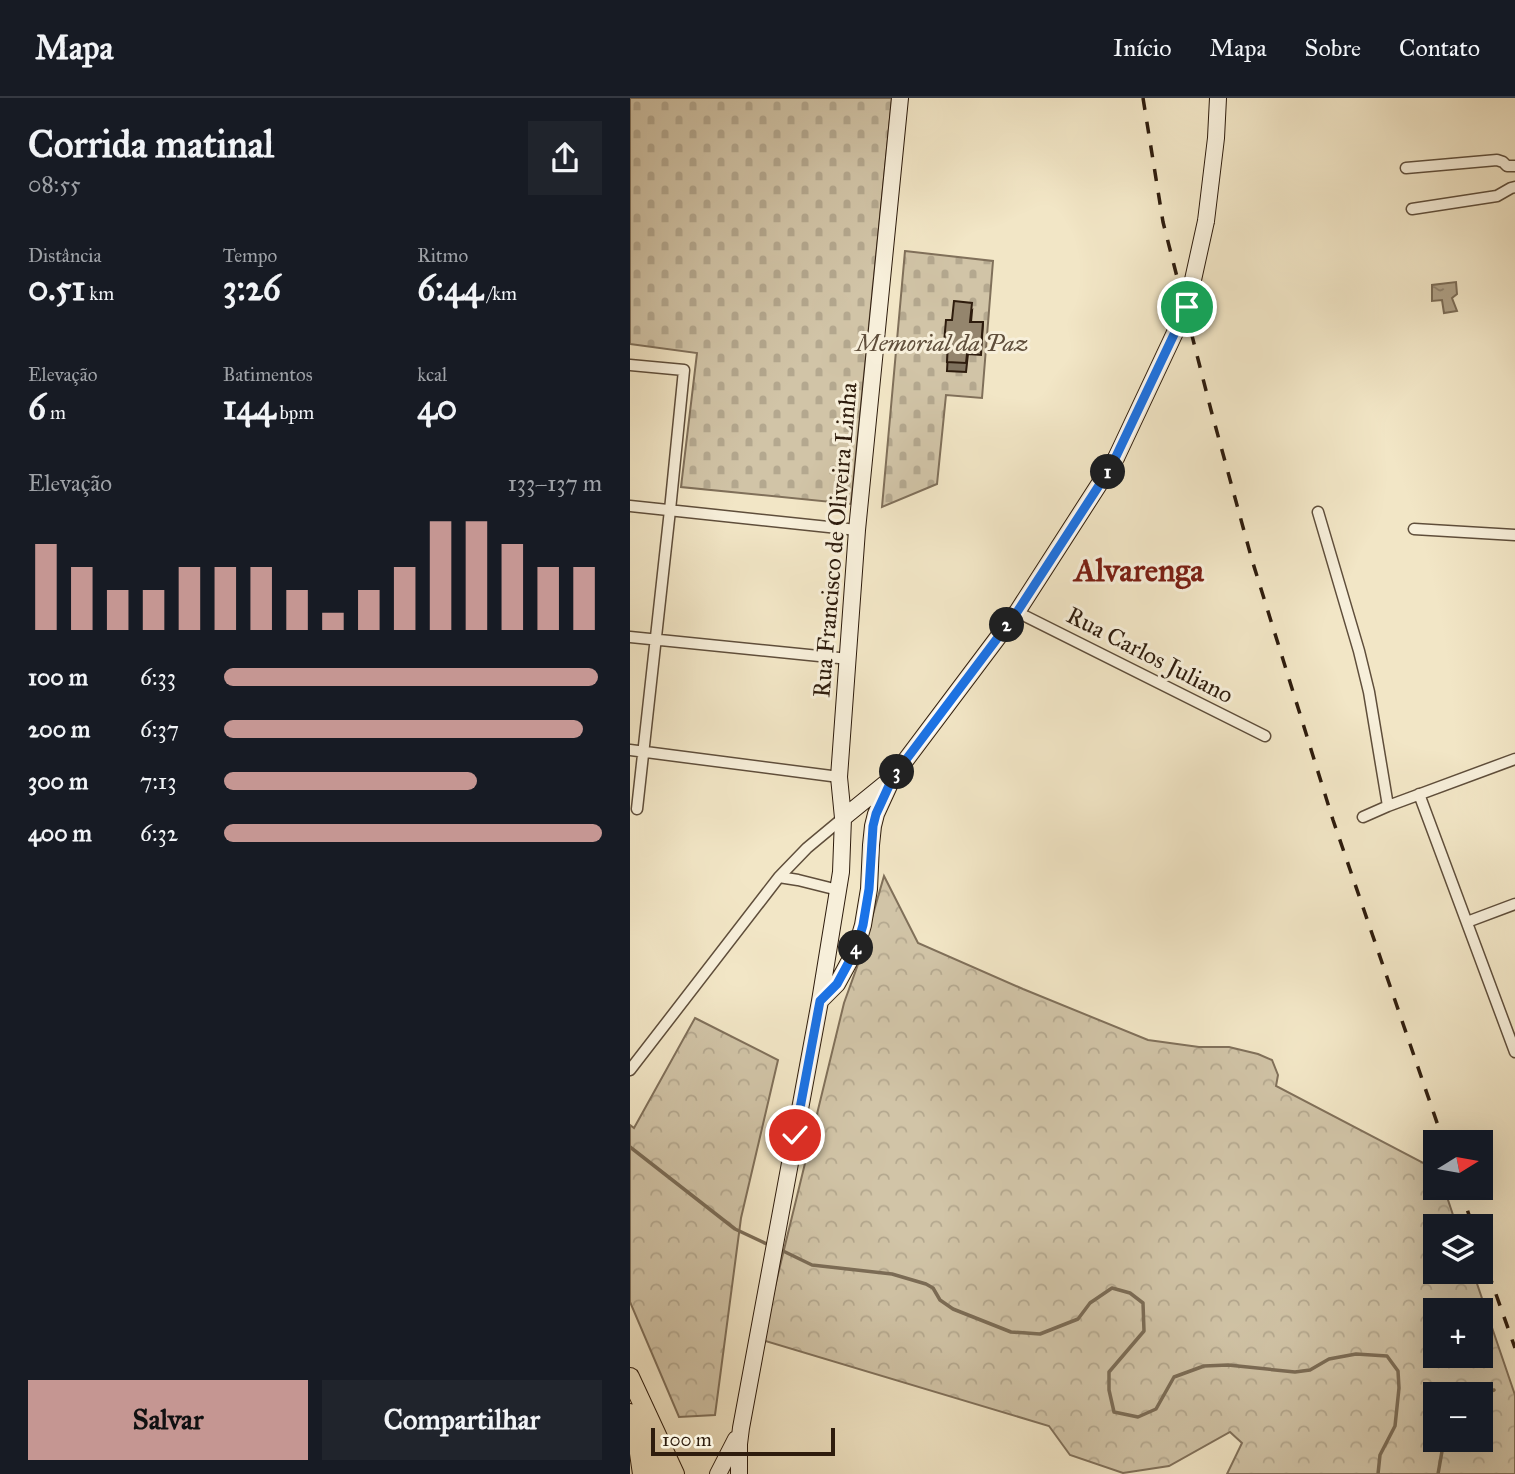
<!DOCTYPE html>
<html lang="pt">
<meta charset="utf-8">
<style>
:root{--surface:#171b24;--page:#20242c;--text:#f1f3f6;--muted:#9ea1a6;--line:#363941;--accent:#c59692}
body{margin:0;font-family:"IM FELL Great Primer",serif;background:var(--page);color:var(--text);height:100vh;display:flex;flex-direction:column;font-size:26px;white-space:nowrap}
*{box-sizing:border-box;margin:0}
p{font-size:23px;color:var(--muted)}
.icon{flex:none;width:38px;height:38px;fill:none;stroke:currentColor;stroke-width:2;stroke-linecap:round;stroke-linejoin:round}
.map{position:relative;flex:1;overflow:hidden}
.drawer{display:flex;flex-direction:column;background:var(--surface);width:630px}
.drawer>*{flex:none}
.needle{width:46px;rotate:79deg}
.controls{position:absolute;left:793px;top:1032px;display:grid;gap:14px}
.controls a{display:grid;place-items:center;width:70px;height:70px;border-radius:0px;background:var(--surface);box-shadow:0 7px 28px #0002;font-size:35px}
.scale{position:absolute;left:21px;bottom:18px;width:184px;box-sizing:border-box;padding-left:7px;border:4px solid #2e1c0d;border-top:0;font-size:19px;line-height:24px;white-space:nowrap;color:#2e1c0d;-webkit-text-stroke:5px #f7efda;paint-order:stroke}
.pin{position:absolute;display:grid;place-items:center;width:60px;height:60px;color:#fff;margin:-30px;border:4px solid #fff;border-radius:50%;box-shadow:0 2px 7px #0007}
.km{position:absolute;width:35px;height:35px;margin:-18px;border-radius:50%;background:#222;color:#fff;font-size:19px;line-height:35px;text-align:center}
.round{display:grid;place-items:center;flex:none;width:74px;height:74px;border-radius:0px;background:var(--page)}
.headline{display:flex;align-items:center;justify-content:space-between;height:119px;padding:0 28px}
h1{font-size:38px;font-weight:700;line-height:52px}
.stats{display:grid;grid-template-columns:repeat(3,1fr);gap:10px;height:119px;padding:7px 28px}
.stats div{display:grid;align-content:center}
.stats b{font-size:35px;font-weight:700}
.stats small{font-size:19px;font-weight:400}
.stats p{font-size:19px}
.chart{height:196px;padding:14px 28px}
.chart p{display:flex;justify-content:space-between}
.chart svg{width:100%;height:126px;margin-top:7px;stroke:var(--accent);stroke-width:6}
.primary-button{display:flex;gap:14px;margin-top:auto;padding:14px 28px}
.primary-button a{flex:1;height:80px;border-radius:0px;background:var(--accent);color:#111;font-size:28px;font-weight:700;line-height:80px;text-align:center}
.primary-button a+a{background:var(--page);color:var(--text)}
ul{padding:0 28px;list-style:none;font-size:23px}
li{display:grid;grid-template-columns:112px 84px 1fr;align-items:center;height:52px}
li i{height:18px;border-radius:9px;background:var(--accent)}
header{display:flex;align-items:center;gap:42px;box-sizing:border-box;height:98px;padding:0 35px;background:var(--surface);border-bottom:2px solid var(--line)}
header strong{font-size:33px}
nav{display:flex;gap:38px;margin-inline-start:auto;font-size:24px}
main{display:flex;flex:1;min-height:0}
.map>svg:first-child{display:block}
.forest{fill:url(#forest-crowns);stroke:#80705a;stroke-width:2;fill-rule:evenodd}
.cemetery{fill:url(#cemetery-stones);stroke:#80705a;stroke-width:2}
.water{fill:url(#water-ripples);stroke:#7b6c56;stroke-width:2}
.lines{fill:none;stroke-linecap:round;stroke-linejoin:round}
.stream{stroke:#7b6c56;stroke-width:3.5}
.minor-casing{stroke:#5f4e3b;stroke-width:13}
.secondary-casing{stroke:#2e1c0d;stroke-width:18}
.primary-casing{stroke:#2e1c0d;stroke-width:20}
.minor{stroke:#f7efda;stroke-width:10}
.secondary{stroke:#f7efda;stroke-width:16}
.primary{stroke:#f2e6c6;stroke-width:18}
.rail{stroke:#2e1c0d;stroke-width:3.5;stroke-dasharray:12 12;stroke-linecap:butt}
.secondary-bridge-casing{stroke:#2e1c0d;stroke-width:18;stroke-linecap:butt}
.secondary-bridge{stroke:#f7efda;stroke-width:16}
.wall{fill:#7f725e;stroke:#2e1c0d;stroke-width:2}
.building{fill:#94856d;stroke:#2e1c0d;stroke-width:2}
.route-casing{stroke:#fff;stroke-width:14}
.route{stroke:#1a73e8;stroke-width:9}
.labels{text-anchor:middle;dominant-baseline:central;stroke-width:6;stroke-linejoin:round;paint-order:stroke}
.park-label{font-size:24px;font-style:italic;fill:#5f4e3b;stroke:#f7efda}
.street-label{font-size:24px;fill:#2e1c0d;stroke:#f7efda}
.district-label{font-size:32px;font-weight:bold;fill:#7a1f14;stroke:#f7efda}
</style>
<header>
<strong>Mapa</strong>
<nav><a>Início</a><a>Mapa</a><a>Sobre</a><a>Contato</a></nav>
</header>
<main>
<section class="drawer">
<div class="headline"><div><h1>Corrida matinal</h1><p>08:55</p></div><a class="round"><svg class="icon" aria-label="share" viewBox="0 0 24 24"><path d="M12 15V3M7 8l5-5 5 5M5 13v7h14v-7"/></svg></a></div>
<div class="stats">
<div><p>Distância</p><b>0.51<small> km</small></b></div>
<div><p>Tempo</p><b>3:26</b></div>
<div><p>Ritmo</p><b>6:44<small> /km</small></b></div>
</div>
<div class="stats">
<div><p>Elevação</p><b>6<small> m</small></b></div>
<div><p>Batimentos</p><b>144<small> bpm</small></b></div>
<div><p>kcal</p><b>40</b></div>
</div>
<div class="chart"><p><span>Elevação</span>133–137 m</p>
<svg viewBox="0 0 160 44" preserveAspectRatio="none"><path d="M5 44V14M15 44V22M25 44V30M35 44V30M45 44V22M55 44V22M65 44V22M75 44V30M85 44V38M95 44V30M105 44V22M115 44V6M125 44V6M135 44V14M145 44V22M155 44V22"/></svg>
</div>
<ul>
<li><b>100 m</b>6:33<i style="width:99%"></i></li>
<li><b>200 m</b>6:37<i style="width:95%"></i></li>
<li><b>300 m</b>7:13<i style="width:67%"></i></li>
<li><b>400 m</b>6:32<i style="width:100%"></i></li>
</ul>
<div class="primary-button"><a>Salvar</a><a>Compartilhar</a></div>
</section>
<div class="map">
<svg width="885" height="1376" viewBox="0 0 885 1376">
<defs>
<pattern id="forest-crowns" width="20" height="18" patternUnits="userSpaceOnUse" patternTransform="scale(1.75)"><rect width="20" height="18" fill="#d1c4a7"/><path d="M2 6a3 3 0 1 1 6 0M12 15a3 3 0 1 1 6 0" fill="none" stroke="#b4a88f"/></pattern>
<pattern id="cemetery-stones" width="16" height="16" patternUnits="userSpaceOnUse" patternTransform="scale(1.75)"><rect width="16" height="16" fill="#d1c4a7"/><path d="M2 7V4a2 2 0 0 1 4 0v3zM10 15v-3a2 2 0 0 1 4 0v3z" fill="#b4a88f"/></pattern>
<pattern id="water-ripples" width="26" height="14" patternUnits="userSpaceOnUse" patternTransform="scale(1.75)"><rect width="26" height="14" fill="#afa187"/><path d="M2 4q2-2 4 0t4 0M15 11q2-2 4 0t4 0" fill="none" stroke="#8f826d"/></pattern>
</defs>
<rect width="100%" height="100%" fill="#f2e6c6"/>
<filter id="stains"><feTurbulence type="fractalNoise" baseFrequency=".00286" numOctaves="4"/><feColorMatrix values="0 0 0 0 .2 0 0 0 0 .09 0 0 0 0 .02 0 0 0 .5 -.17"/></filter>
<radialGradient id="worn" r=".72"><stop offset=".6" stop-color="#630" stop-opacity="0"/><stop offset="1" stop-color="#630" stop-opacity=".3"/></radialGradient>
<!-- forest -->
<path class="forest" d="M254,778L288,845L393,891L518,942L569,949H599L628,956L642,962L648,977L646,988L805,1071V1090H814L827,1129H805V1174H843L885,1297V1376H597L612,1345L600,1334L539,1368L493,1375L440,1357L419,1328L132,1242L214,905L231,858ZM805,1213H850V1258H805ZM805,1297H850V1342H805Z
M65,920L148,962L111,1120L85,1317L49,1319L0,1204V1027L4,1030Z"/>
<!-- cemetery -->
<path class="cemetery" d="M0,0H262L221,406L51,389L67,255L0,246Z
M275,153L363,163L352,300L316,297L307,386L252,409Z"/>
<!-- water -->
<path class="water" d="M826,184L827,196L822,200L827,213L814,215L812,202L802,203V187Z"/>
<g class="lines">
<!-- stream -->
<path class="stream" d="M0,1049L105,1131L139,1147
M149,1151L182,1167L262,1176L296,1186L303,1190L310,1202L323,1211L381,1234L410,1236L448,1221L460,1205L482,1190L500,1195L513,1205L514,1233L479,1274V1292L484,1314L508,1319L526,1311L544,1279L574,1268L598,1267L665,1274L680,1272L699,1261L726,1256L757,1258L768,1273L769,1290L765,1328L750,1357L748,1376
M850,1297L864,1292
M808,1376L814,1342"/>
<defs>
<path id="minor" d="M776,70L867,62L873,64L877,68H885
M782,111L867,98L881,90L885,89
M0,267L54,272L40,412L7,711
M0,408L227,432
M688,414L729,553L739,594L758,708
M784,431L885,437
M387,514L635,638
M0,539L219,561
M0,652L209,679
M789,696L885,954
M733,719L758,708L885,661
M149,779L168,782L208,792
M837,824L885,806
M0,972L149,779L177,750L213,720"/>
<path id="secondary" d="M576,123L586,40L588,0
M213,720L261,681
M190,903L207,886L226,851L233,827L239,791L241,747L243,728L246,716L263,679L387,514L486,360
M88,1376L106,1341
M109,1376V1346L111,1330L190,903L211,774L213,720L209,679L227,432L270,0"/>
<path id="primary" d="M0,1279L45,1376
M0,1315L30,1376
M7,1341L12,1376"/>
</defs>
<!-- minor casing -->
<use href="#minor" class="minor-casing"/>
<!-- secondary casing -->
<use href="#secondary" class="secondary-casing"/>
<!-- primary casing -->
<use href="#primary" class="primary-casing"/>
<!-- minor -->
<use href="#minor" class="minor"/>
<!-- secondary -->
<use href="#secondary" class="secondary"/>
<!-- primary -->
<use href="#primary" class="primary"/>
<!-- rail -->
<path class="rail" d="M513,0L533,124L581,312L622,462L703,722L814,1045
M830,1090L843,1129
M850,1151L885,1250"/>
<defs>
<path id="secondary-bridge" d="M486,360L557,209L576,123"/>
</defs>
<!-- secondary-bridge casing -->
<use href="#secondary-bridge" class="secondary-bridge-casing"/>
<!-- secondary-bridge -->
<use href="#secondary-bridge" class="secondary-bridge"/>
</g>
<!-- wall -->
<path class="wall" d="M342,213L341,224H353L351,257L338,256L336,274L317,273L318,254H314V245Z"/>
<!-- building -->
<path class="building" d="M324,203L342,205L340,224H353L351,248L338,247L336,265L317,264L318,245H314L316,222H322Z"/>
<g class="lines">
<defs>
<path id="route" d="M165,1037L190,903L207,886L226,851L233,827L239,791L243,728L246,716L263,679L387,514L481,369L557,209"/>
</defs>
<!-- route casing -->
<use href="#route" class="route-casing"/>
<!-- route -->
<use href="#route" class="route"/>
</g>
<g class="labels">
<!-- park labels -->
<g class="park-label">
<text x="312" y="245">Memorial da Paz</text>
</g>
<!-- street labels -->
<g class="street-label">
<text transform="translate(205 442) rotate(-85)">Rua Francisco de Oliveira Linha</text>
<text transform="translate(520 557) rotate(27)">Rua Carlos Juliano</text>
</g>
<!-- district labels -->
<g class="district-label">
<text x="509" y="472">Alvarenga</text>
</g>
</g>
<rect width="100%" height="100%" filter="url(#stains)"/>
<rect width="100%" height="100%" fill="url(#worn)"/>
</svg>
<div class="controls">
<a><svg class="needle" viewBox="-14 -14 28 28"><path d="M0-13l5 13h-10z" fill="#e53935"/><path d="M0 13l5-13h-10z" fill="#9ea1a6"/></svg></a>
<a><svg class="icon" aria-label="layers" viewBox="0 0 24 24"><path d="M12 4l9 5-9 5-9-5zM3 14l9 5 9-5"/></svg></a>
<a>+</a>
<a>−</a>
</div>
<div class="scale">100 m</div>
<div class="pin" style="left:557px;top:209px;background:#1e9e55"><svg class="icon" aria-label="arrive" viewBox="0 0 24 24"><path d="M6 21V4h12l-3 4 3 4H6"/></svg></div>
<div class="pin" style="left:165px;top:1037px;background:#d93025"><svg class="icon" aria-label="check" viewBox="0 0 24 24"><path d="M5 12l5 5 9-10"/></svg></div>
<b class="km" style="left:478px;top:374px">1</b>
<b class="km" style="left:377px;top:527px">2</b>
<b class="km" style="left:267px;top:674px">3</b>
<b class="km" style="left:226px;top:850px">4</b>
</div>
</main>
